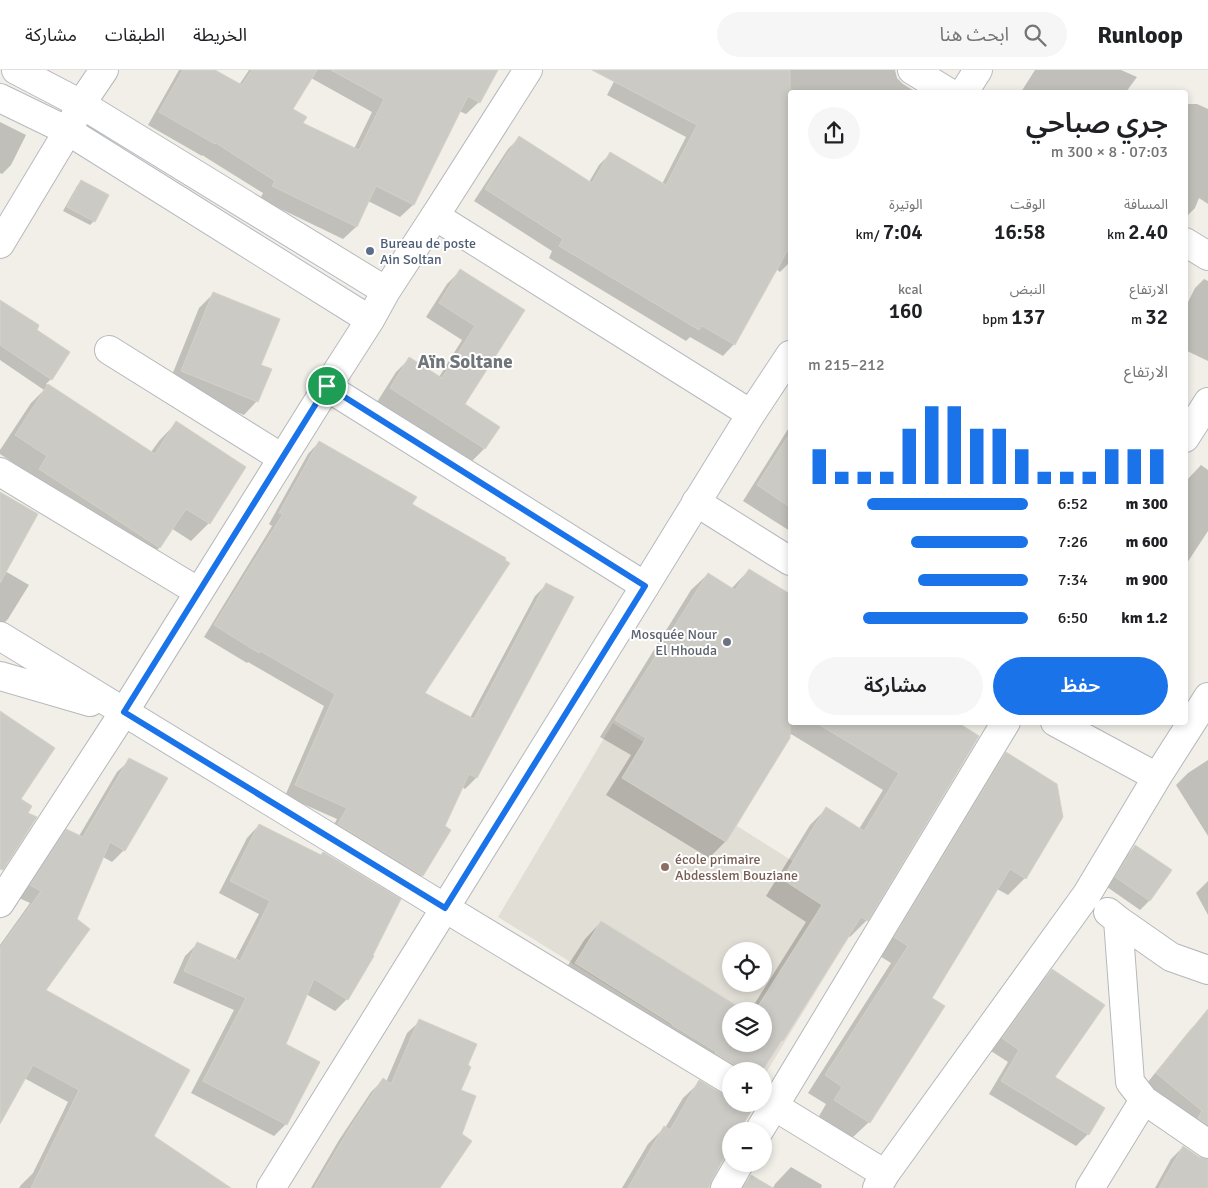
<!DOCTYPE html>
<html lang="ar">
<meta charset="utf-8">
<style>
:root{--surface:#fff;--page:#f6f6f6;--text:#202124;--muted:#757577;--line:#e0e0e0;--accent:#1a73e8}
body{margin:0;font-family:Signika,"Noto Sans Arabic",sans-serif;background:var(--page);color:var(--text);direction:rtl;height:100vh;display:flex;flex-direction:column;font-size:19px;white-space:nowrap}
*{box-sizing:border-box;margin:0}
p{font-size:16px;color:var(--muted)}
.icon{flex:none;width:28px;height:28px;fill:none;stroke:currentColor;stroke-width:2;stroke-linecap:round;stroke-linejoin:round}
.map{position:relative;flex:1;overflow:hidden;direction:ltr}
.details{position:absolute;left:788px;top:20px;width:400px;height:635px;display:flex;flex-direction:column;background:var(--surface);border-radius:5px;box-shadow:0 2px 8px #0003;direction:rtl}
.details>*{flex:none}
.buttons{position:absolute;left:722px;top:872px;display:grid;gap:10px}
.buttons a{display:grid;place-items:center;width:50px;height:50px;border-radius:50%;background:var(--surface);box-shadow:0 2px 8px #0003;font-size:25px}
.pin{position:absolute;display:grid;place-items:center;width:42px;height:42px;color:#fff;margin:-21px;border:2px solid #fff;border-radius:50%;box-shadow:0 1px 5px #0007}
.round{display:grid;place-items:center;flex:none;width:52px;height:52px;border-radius:26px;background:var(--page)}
.summary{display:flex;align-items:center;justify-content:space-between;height:85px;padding:0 20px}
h1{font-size:28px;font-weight:600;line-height:38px}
.metrics{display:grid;grid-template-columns:repeat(3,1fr);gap:8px;height:85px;padding:5px 20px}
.metrics div{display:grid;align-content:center}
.metrics b{font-size:21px;font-weight:600}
.metrics small{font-size:14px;font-weight:400}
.metrics p{font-size:14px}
.chart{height:140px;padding:10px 20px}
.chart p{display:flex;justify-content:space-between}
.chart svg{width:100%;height:90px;margin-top:5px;stroke:var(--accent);stroke-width:6}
.button{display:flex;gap:10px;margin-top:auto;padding:10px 20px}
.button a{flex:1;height:58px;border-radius:30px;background:var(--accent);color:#fff;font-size:20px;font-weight:600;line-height:58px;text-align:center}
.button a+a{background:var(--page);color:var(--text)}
ul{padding:0 20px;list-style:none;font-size:16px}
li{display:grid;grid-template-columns:80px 60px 1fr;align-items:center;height:38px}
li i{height:12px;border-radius:6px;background:var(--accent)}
header{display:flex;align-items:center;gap:30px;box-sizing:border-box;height:70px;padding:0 25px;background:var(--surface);border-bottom:1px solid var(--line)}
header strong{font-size:24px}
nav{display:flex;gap:28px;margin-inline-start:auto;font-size:18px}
.search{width:350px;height:45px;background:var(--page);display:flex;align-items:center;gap:12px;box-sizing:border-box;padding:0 18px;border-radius:28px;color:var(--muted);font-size:19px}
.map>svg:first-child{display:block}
.education{fill:#e1ded6;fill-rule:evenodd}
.shadow{fill:#0003;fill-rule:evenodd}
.building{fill:#cccac5;stroke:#d6d1c6}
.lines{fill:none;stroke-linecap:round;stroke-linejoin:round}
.minor-casing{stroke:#b5b8bc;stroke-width:30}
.secondary-casing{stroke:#b6babf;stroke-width:30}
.minor{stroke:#fff;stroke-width:28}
.secondary{stroke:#fff;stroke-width:28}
.route-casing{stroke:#fff;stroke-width:10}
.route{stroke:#1a73e8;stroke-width:6}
.service-dot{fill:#5c6f8a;stroke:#fff;stroke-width:2}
.worship-dot{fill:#6b7280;stroke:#fff;stroke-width:2}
.education-dot{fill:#8d6e63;stroke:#fff;stroke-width:2}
.labels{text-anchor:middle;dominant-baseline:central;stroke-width:4;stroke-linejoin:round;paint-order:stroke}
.service-label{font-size:14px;fill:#4e5e75;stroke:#fff;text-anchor:start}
.worship-label{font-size:14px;fill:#5b616d;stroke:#fff;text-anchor:end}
.education-label{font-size:14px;fill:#785e54;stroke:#fff;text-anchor:start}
.district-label{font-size:19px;font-weight:bold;fill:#70757a;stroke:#fff}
</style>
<header>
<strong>Runloop</strong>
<div class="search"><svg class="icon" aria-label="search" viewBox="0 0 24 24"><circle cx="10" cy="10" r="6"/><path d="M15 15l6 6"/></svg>ابحث هنا</div>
<nav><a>الخريطة</a><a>الطبقات</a><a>مشاركة</a></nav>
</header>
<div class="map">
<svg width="1208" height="1118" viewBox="0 0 1208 1118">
<rect width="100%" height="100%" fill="#f1efe8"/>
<!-- education -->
<path class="education" d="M613,653L748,737L737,756L867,838L764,1006V1001H745L498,847ZM731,881H764V914H731ZM731,941H764V974H731Z"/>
<!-- shadow -->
<path class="shadow" d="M179,0H213L239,15L249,0H494L479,32L466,44L459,41L413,135L400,147L368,131L356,157L343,169L260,129L263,123L202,85V86L148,55ZM311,8L372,42L354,79L301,53L292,39Z
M620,0H895L897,8L903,14L916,22H790V192L780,202L776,199L734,274L723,286L690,267L686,271L549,188L552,181L474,131L508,79L519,68L589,112L599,95L611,83L662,114L686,67L607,25Z
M1035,0H1121L1137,7L1126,22H1021Z
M1187,34H1197L1208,39V134L1199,128L1195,138L1186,147L1185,146V36Z
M0,52L26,65L11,95L2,104L0,103Z
M81,111L94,151L90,155L63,141L77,116Z
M461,200L523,240L463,335L484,379L471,392L377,332L396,302L410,288L439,307L462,270L426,247L447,214Z
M1204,209L1208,211V291L1185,280V238L1195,218Z
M213,224L260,296L257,331L244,345L168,315L199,238Z
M0,237L35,261L51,309L46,314L151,382L159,371L176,353L245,398L209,453L191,471L171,458L159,478L141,495L30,404L0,384V380L31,333L44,320L0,290Z
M790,356V461L743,431Z
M319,372L411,434L423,623L470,648L535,526L547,514L572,528L476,708L465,719L462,717L443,756L449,760L422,805L411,817L328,766L337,749L285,726L324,636L248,592L247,593L204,567L272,456L269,454L308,384Z
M1201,395L1208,400V461L1185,496V412Z
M0,424L5,501L29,515L8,549L0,557Z
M749,500L790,526V652H956L977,667L867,850L850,867L848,865L760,1001H731V1034H741L751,1040L738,1061H731V1072L710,1110L708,1118H622L648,1074L664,1058H665L683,1028L700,1012L722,1026L731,1028L729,1020L559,909L585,869L601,852L743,941H731V974H764V941H750L806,852L766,826L810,755L826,739L859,759L883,720L791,664L725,772L709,788L606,725L631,685L600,667L691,520L708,504L731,519Z
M1006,684L1025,808L1008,825L997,819L930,928L869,1052L851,1069L818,1048L826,1034L808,1023L891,893L878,885L989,701Z
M130,690L124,780L112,792L103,787L44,920L152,1067L215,1118H19L21,1115L33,1103L68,1032L24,1008L0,1048V875L30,833L19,828L54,773L67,761L79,766L117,702Z
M1208,690V766L1176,715L1188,703Z
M259,755L347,929L335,941L306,924L284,975L286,1054L274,1066L191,1023L234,940L173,913L185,886L197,874L235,890L259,844L219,823L247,768Z
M1135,777L1150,830L1140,840L1107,817L1126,786Z
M1208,811V845L1196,823Z
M1053,900V1008L1088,1064L1076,1076L989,1024L1008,992L991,981L1040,912Z
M1204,946L1208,950V1080L1143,1018L1190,960Z
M420,951L466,996L435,1118H311L339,1070L371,1022L383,1010L386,1012L407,963Z
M1183,1077L1199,1088L1208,1090V1118H1155L1171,1089Z
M791,1097L822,1115L821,1118H773L775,1114Z
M751,1107L770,1118H740Z"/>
<!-- building -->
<path class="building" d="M183,0H215L242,15L252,0H317L293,39L307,47L303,53L359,80L384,29L331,0H498L480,33L468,26L414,135L376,116L357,157L272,116L275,111L216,73L215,74L159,42Z
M592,0H790V176L735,275L702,256L699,260L559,176L563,169L485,119L519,66L592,113L610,82L666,115L697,55Z
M81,110L109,125L95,152L67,137Z
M460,199L525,240L465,334L500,357L485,379L390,318L409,287L442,308L475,256L439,233Z
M213,222L280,249L261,295L272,299L258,332L181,301Z
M0,230L39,255L37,260L70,282L52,310L0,275Z
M48,314L155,384L176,351L246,397L210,454L186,439L160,478L39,399L47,386L15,365Z
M790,363V437L757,415Z
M319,371L417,427L412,434L506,488L505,490L510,493L425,623L474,649L546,513L574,527L477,708L469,704L445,756L451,760L423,806L338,754L347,738L295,715L335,624L260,581L259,583L214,555L283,444L279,443Z
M0,422L38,444L0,513Z
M749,499L790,524V668L726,772L622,708L646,668L615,650L708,503L735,520Z
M0,641L55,678L21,729L32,736L28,743L37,747L3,800L0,799Z
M815,652H957L979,666L868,851L861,847L783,971L782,970L762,1001H743L739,998L715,983L716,982L672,955V954L575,893L601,851L745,941H731V974H764V941H755L822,835L782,809L826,737L864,761L899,703Z
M1006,682L1057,714L1063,747L1026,809L1010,799L932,928L945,936L870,1053L834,1030L842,1017L825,1005L908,876L894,867Z
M129,688L168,708L125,781L110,772L77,849L90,859L46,920L190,1000L154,1066L231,1118H31L79,1020L33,995L0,1054V878L41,821L30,815L66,759L83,767Z
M259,754L321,785L323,782L401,829L373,885L374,886L348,930L314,909L286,974L320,992L287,1055L203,1011L246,928L184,901L197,872L240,891L270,831L230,811Z
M1135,775L1172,800L1150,831L1115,807Z
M1052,899L1105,935L1055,1007L1105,1038L1089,1065L1001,1011L1019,980L1002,968Z
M1208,939V1055L1198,1048L1202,1041L1156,1003Z
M419,949L477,974L468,995L471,997L461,1020L476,1026L462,1064L472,1071L440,1118H314L351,1056L383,1008L391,1014Z
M699,1010L723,1024L731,1027V1034H743L752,1040L739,1061H731V1075L712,1110L709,1118H628L664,1056L670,1060Z
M1183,1076L1199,1087L1208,1089V1118H1159Z
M751,1105L773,1118H743Z"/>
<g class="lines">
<defs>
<path id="minor" d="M912,0L948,22
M435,146L528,0
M1185,172L1208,186
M0,174L68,61L81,34L104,0
M109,280L282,388
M1185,368L1208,332
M0,402L199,522
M696,432L790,491
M0,566L445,838L731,1011
M0,606L90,632
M1055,652L1157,707
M0,833L124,642L327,317
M1108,842L1118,850L1171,887L1208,900
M1118,850L1130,1012L1144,1030L1208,1074
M764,1030L885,1104
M759,1061L1006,652
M271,1118L645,516
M725,1118L739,1094
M877,1118L885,1104L1087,824L1157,707L1208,627
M1090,1118L1144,1030"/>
<path id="secondary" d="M16,0L81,34L386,221
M964,22L978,0
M0,28L68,61L370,250
M751,344L435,146L386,221L370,250L327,317L645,516L751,344L790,285"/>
</defs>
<!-- minor casing -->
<use href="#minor" class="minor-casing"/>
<!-- secondary casing -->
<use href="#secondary" class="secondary-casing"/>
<!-- minor -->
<use href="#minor" class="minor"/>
<!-- secondary -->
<use href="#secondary" class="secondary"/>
</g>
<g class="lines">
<defs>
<path id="route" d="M327,316L645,516L445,838L124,642Z"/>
</defs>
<!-- route casing -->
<use href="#route" class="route-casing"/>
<!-- route -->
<use href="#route" class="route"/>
</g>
<!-- markers -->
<circle class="service-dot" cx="370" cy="181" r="5"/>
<circle class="worship-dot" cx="727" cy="572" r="5"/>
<circle class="education-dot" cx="665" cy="797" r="5"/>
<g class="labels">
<!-- service labels -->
<g class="service-label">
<text x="380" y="173">Bureau de poste<tspan x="380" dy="16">Ain Soltan</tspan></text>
</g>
<!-- worship labels -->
<g class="worship-label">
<text x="717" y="564">Mosquée Nour<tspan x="717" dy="16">El Hhouda</tspan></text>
</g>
<!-- education labels -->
<g class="education-label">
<text x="675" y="789">école primaire<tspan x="675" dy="16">Abdesslem Bouziane</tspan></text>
</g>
<!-- district labels -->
<g class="district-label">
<text x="465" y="292">Aïn Soltane</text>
</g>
</g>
</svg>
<div class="buttons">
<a><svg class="icon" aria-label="locate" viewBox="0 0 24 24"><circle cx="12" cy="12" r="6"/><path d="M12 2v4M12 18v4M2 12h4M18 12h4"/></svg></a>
<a><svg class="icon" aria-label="layers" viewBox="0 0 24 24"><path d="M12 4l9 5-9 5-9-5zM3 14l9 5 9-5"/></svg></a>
<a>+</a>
<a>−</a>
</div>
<div class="pin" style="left:327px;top:316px;background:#1e9e55"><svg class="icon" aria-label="arrive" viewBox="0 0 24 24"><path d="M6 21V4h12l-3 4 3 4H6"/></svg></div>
<section class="details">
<div class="summary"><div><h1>جري صباحي</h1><p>07:03 · 8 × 300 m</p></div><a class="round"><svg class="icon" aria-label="share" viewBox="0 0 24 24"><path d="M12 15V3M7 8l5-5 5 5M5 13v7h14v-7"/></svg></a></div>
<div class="metrics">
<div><p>المسافة</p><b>2.40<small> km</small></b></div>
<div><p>الوقت</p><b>16:58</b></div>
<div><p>الوتيرة</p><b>7:04<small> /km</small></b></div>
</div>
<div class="metrics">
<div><p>الارتفاع</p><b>32<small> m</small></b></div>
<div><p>النبض</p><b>137<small> bpm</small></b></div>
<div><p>kcal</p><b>160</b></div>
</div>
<div class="chart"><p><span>الارتفاع</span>212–215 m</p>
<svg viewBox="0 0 160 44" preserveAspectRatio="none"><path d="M5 44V27M15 44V38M25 44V38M35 44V38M45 44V17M55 44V6M65 44V6M75 44V17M85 44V17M95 44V27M105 44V38M115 44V38M125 44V38M135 44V27M145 44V27M155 44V27"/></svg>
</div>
<ul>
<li><b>300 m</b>6:52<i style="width:73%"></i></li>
<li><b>600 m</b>7:26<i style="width:53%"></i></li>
<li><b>900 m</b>7:34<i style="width:50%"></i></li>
<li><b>1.2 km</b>6:50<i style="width:75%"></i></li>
</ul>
<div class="button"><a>حفظ</a><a>مشاركة</a></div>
</section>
</div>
